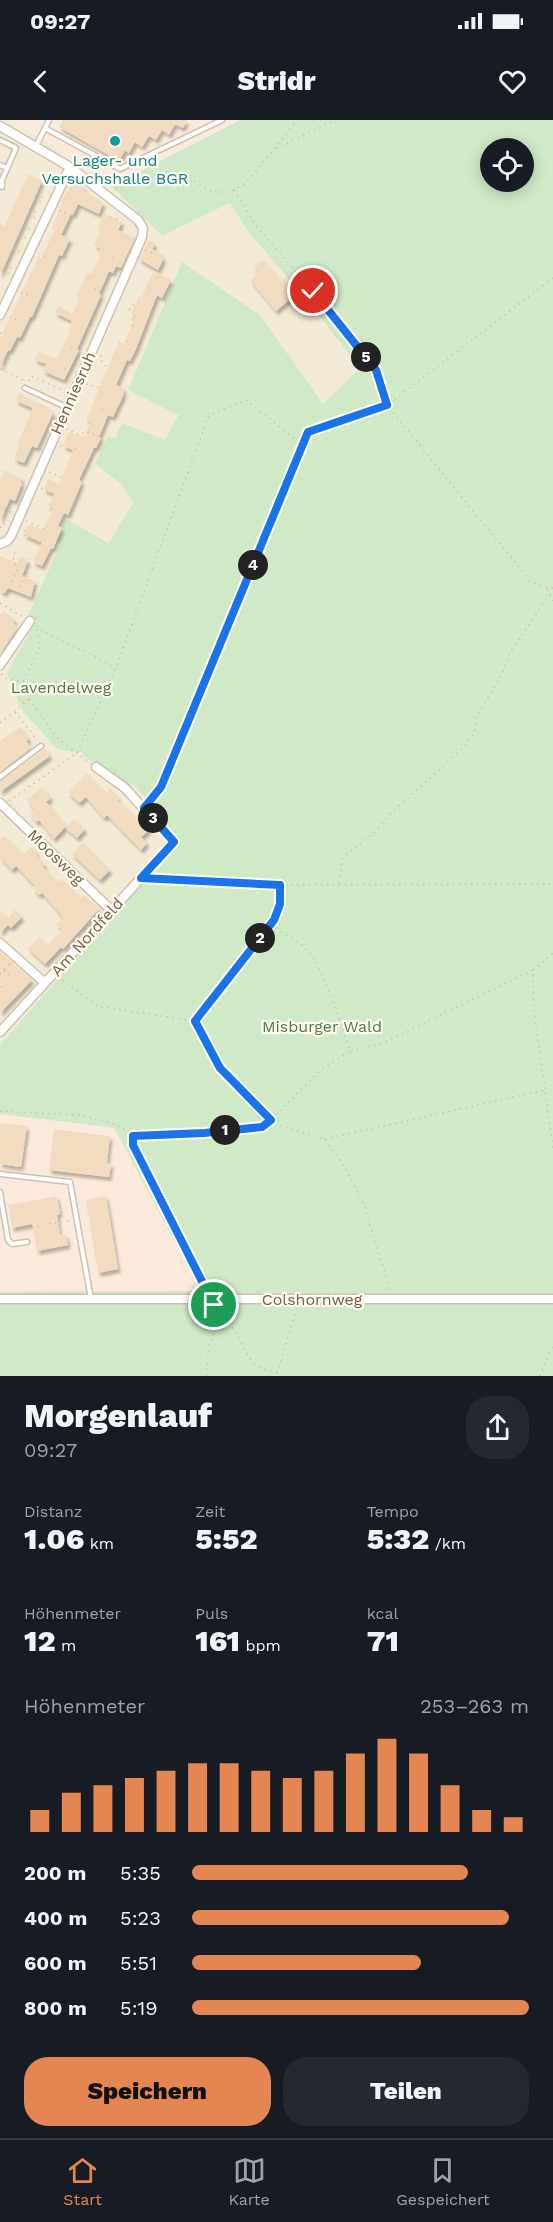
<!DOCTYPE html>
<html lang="de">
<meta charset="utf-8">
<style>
:root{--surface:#171b24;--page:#242831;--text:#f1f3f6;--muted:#9ea1a6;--line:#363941;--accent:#e38652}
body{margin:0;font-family:"Work Sans",sans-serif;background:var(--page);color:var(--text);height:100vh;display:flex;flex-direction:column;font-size:22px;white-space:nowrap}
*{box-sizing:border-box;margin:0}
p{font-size:20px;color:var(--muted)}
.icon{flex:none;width:33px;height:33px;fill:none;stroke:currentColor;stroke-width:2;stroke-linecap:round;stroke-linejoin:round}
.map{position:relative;height:1256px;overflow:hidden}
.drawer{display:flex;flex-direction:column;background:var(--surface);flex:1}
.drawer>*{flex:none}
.fabs{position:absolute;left:480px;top:18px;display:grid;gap:12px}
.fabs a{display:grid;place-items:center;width:54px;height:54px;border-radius:50%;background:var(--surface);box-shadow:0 3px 15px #0003;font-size:30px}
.pin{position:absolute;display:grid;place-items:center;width:51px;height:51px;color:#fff;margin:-26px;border:3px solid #fff;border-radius:50%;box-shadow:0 2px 6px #0007}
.km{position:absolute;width:30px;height:30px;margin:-15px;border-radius:50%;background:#222;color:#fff;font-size:16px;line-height:30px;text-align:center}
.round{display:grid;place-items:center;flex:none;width:63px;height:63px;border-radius:24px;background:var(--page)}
.summary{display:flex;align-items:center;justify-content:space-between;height:102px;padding:0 24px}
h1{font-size:33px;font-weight:800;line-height:45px}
.figures{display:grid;grid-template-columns:repeat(3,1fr);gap:9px;height:102px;padding:6px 24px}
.figures div{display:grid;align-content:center}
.figures b{font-size:30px;font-weight:800}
.figures small{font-size:16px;font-weight:400}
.figures p{font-size:16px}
.chart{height:168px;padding:12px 24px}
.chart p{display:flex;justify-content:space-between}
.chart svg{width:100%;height:108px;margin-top:6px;stroke:var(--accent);stroke-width:6}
.button{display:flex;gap:12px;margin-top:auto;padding:12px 24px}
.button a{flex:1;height:69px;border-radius:24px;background:var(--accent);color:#111;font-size:24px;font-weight:800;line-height:69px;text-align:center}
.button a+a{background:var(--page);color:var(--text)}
ul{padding:0 24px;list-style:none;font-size:20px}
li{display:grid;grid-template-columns:96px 72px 1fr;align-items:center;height:45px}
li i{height:15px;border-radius:8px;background:var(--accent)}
.status{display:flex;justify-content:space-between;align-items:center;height:42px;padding:0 30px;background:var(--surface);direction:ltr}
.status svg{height:16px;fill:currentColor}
header{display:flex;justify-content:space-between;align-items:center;height:78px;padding:0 24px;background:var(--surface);font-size:27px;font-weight:800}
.menu{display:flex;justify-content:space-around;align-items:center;height:84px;border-top:2px solid var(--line);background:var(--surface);font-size:16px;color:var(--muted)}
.menu a{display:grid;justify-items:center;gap:3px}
.menu .active{color:var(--accent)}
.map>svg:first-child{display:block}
.residential{fill:#f4ebd7}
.commercial{fill:#fcebdd}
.green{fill:#d0eac7;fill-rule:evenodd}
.building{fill:#f1dbc1;filter:url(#shadow)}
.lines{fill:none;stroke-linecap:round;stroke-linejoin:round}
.lane-casing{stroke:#cec1af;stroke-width:7}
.street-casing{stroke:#cec1af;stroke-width:11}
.path{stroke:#d6bfa4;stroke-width:1.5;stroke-dasharray:1.5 4.5;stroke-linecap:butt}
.lane{stroke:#fff;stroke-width:4}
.street{stroke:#fff;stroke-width:8}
.route-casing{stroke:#fff;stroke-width:12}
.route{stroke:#1a73e8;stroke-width:8}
.culture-dot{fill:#0f9aa8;stroke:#fffbf0;stroke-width:2}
.labels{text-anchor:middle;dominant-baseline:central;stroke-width:4.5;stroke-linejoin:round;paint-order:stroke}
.culture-label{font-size:16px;fill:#0d838f;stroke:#fffbf0}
.street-label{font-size:16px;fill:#76614d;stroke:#fffbf0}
.park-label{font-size:16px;fill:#4d7c44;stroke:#fffbf0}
</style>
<div class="status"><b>09:27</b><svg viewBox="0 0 49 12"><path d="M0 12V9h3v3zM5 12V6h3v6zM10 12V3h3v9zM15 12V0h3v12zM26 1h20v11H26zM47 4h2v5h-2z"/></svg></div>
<header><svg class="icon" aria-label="back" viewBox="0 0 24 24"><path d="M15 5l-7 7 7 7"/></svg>Stridr<svg class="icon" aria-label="heart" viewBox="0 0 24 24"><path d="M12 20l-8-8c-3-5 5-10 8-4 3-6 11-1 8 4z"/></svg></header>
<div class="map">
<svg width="553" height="1256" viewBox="0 0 553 1256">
<defs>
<filter id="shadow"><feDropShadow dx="2.5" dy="4" stdDeviation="1.5" flood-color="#0004"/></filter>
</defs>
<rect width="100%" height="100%" fill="#fcf7e9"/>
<!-- residential -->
<path class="residential" d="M0,0H9L44,18L111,66L162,116L230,83L249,113L305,178L360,248L323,284L259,195L182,143L128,270L178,294L165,321L123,303L115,319L107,316L95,344L122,365L133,381L110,423L66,400L57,421L60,423L28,496L37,501L7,553L69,632H82L83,635L127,666L133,664L155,689L177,721L0,925Z"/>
<!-- commercial -->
<path class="commercial" d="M9,0H240L111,66L44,18Z
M0,994L114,1008L202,1172H0Z"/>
<!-- green -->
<path class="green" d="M240,0H553V1256H0V1172L201,1171L114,1008L0,994V925L177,722L155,689L133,664L127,666L83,635L82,632H69L56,628L22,590L7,553L36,501L28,496L60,424L56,421L66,399L109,423L133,382L122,365L95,344L108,315L115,319L122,303L165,320L178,295L128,270L182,142L260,195L323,284L360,248L305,178L249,113L230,83L162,116L111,66ZM490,28H524V62H490Z"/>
<!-- building -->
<path class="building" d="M63,0H187L183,8L175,4L169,15L162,10L156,20L149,16L142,27L135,22L129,33L125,30L119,41L59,7Z
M28,54L42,61L0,156V104L5,106Z
M74,61L84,67L83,70L103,83L99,94L78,84L73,95L71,94L61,115L70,119L68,123L62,136L59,135L32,197H30L20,218L17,217L10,231L8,230L0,248V219L39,136L41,138L55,109L52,107L63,82L61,81Z
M104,94L122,102L118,110L135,118L121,148L116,146L113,153L109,151L99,174L101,175L77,229L79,230L64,260L43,251L46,244L35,240L38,231L57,239L71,210L69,209L72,201L55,193L58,186L73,194L80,177L77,176L87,152L92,154L101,134L98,132L100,128L94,125L101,110L98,109Z
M149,120L155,124L152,129L162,134L160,136L164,138L158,150L139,139Z
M263,140L281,161L284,159L296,174L276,191L250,160L258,154L254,148Z
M153,152L171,160L162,178L157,175L136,229L130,241L127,240L116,265L124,269L123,276L113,297L108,295L99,317L101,318L96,328H94L79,360L82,362L68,395L64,393L58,406L62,408L55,424L53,429L51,428L42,446L33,442L42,423L24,415L29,404L43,410L53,388L48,386L54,374L44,370L48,359L59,364L73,330L63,326L69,312L84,317L91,302L86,300L119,221L124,223L130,210L136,196L131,194L139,176L142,177L147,165L146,162L149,161Z
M19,273L51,289L50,291L53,293L37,328L32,326L24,343L14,339L19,327L17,325L33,288L16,281Z
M4,350L22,358L20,362L22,363L15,381L10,379L0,401V360Z
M0,436L17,443L21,436L28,440L22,456L35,461L31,477L8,468L5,473L0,471Z
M3,491L15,500L13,503L18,507L0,534V495Z
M20,607L29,619L26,621L31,628L0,652V621Z
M45,629L50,636L0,672V661Z
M87,654L105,673L111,669L119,679L117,680L150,709L141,717L147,723L141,730L107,695L104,698L86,677L79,683L68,672Z
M42,667L51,678L46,682L66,706L54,719L39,700L36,702L30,694L35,690L27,680Z
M74,699L85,709L77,718L66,708Z
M4,715L23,734L32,727L37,734L36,735L45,745L43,747L58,763L62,759L81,778L84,775L99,789L63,829L61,827L45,844L28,828L39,817L48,825L62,809L56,804L63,797L42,773L39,775L33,768L35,766L16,746L12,750L0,737V720Z
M83,723L110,750L100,760L72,734Z
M0,790L8,798L15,790L22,797L11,808L8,805L0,813Z
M0,832L32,860L0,893V871L3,867L0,864Z
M0,1003L27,1006L21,1047L0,1044Z
M54,1009L110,1016L107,1043L111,1044L109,1057L49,1050Z
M57,1076L60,1094L57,1095L60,1115L66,1114L68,1125L37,1131L32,1104L12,1108L8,1085Z
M106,1076L118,1149L98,1153L86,1080Z"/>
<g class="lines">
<defs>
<path id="lane" d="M45,8L120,49L222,0
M0,20L16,28L2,60V67
M36,26L49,0
M0,45L7,48
M25,268L66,287
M0,657L41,626
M0,1054L70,1062L91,1179
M0,1072L8,1120L12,1124L27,1122"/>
<path id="street" d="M0,6L70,47L138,100L143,108L142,117L11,416L7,421L0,424
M0,195L70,47
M0,545L30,501
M0,683L111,790
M0,823L45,863
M0,912L174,722L125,668L96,647
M0,1179H553"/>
</defs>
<!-- lane casing -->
<use href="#lane" class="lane-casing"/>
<!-- street casing -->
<use href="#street" class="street-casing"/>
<!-- path -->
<path class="path" d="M276,29L335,0
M41,63L50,67
M115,70L164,52L186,56L212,72H230L244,64L254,54L297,0
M234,70L256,106L313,171L376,250L387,285L531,462L547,468H553
M36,74L45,78
M34,79L43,83
M29,89L37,93
M59,90L71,96L69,98
M28,95L35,98
M110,97L121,100
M23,106L30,109
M19,115L26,118
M13,128L20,132
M145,130L152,133
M39,134L47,138L46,140
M112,139L113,137
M5,145L12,149
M2,150L10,154
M157,158L158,157
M94,169L100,171L99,174L103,175L102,178
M21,172L32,177
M129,190L137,181
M9,197L19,201
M133,205L131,204L133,198
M88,208L90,204
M0,213L4,214
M127,222V221
M71,227L79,229L81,227
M101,235L100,238L107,248
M0,249L25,261
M64,249L74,253
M3,250L9,238L5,236
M29,261L31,256L65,271
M86,264L100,268
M41,286H42
M102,290L103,288
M66,309L80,315L86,311L99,317
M60,326L72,331L73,328L77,330
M49,352L62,358
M41,369L55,375L54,378
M4,389L11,392
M26,401L44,409
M0,407L2,408L5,401
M25,410L23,415L45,423
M12,462L17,450L13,437L15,432
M21,467L20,466L30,438
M548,469L553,481
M0,483L23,497
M36,506C60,523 90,530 114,548
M1,554L7,559L23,562L29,578L58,619L89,642
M23,561L39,529L37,507
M15,592L37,620
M0,603L29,579
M151,680L161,667L302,327
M9,681L77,633L117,545L209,295L246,280L303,325L308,312L387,285L553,158
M153,759L280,765L553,764
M338,763L343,737L373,714L391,693L463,628L474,613L476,597L502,555L509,534L550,474
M274,801L195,901L220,948L271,1000L282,1007L325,1019L345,1048L363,1083L390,1169
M4,850L12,857
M0,854L9,844
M62,860L97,886L194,901
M0,867L2,868
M351,931L383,923L533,850
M545,969L534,894L533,850L553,833
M0,991L81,995L117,1005L132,1015
M325,1019L545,970L553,1028
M49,1104L69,1101
M14,1111L39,1106
M206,1169L133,1025V1016L204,1013L263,1007L321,950L350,931L327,866L316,841L302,825L278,810L274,800L280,784V765
M218,1188C223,1195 226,1201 232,1207C242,1219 245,1238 259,1247C264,1250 271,1251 277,1253L278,1256
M277,1253L297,1188
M206,1256L209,1227L220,1193
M540,1256L553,1225"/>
<!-- lane -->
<use href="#lane" class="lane"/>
<!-- street -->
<use href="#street" class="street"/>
</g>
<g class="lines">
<defs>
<path id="route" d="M214,1185L133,1025V1016L204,1013L262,1007L271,1000L220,948L195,901L274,800L280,784V765L141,758L174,722L144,688L161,667L308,312L387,285L376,250L313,171"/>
</defs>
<!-- route casing -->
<use href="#route" class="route-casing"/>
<!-- route -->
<use href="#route" class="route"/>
</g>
<!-- markers -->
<circle class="culture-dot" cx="115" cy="21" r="6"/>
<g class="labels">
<!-- culture labels -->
<g class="culture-label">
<text x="115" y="40">Lager- und<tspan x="115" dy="18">Versuchshalle BGR</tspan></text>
</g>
<!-- street labels -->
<g class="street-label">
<text transform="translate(73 273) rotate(-66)">Henniesruh</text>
<text transform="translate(56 737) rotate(44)">Moosweg</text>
<text transform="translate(87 817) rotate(-48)">Am Nordfeld</text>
<text x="312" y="1179">Colshornweg</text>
</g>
<!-- park labels -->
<g class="park-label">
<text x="61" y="567">Lavendelweg</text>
<text x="322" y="906">Misburger Wald</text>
</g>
</g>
</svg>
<div class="fabs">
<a><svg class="icon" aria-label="locate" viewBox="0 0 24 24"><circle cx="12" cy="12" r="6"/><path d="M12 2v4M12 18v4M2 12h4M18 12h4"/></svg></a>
</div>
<div class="pin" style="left:214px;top:1185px;background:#1e9e55"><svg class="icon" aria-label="arrive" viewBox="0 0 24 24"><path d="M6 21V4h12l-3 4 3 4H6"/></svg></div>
<div class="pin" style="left:313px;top:171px;background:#d93025"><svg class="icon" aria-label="check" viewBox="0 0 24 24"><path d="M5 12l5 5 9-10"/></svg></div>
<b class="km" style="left:225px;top:1010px">1</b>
<b class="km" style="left:260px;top:818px">2</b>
<b class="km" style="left:153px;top:698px">3</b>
<b class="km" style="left:253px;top:445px">4</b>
<b class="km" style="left:366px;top:237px">5</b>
</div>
<section class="drawer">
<div class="summary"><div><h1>Morgenlauf</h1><p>09:27</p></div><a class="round"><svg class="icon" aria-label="share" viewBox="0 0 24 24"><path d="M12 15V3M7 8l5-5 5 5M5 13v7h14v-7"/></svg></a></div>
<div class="figures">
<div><p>Distanz</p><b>1.06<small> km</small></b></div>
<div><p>Zeit</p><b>5:52</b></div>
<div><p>Tempo</p><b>5:32<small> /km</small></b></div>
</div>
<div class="figures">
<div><p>Höhenmeter</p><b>12<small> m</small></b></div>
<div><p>Puls</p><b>161<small> bpm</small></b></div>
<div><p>kcal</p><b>71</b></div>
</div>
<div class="chart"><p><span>Höhenmeter</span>253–263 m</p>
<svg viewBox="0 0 160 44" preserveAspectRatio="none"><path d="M5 44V35M15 44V28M25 44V25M35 44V22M45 44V19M55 44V16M65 44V16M75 44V19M85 44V22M95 44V19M105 44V12M115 44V6M125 44V12M135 44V25M145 44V35M155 44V38"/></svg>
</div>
<ul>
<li><b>200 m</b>5:35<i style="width:82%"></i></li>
<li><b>400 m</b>5:23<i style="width:94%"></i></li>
<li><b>600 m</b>5:51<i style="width:68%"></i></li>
<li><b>800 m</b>5:19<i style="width:100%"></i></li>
</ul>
<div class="button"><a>Speichern</a><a>Teilen</a></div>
</section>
<nav class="menu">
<a class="active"><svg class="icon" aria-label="home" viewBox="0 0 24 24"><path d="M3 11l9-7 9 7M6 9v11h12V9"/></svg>Start</a>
<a><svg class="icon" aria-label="map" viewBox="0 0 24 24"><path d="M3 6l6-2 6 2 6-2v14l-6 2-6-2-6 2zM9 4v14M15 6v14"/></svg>Karte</a>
<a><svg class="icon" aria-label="saved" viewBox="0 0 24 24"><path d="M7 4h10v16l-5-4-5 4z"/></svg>Gespeichert</a>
</nav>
